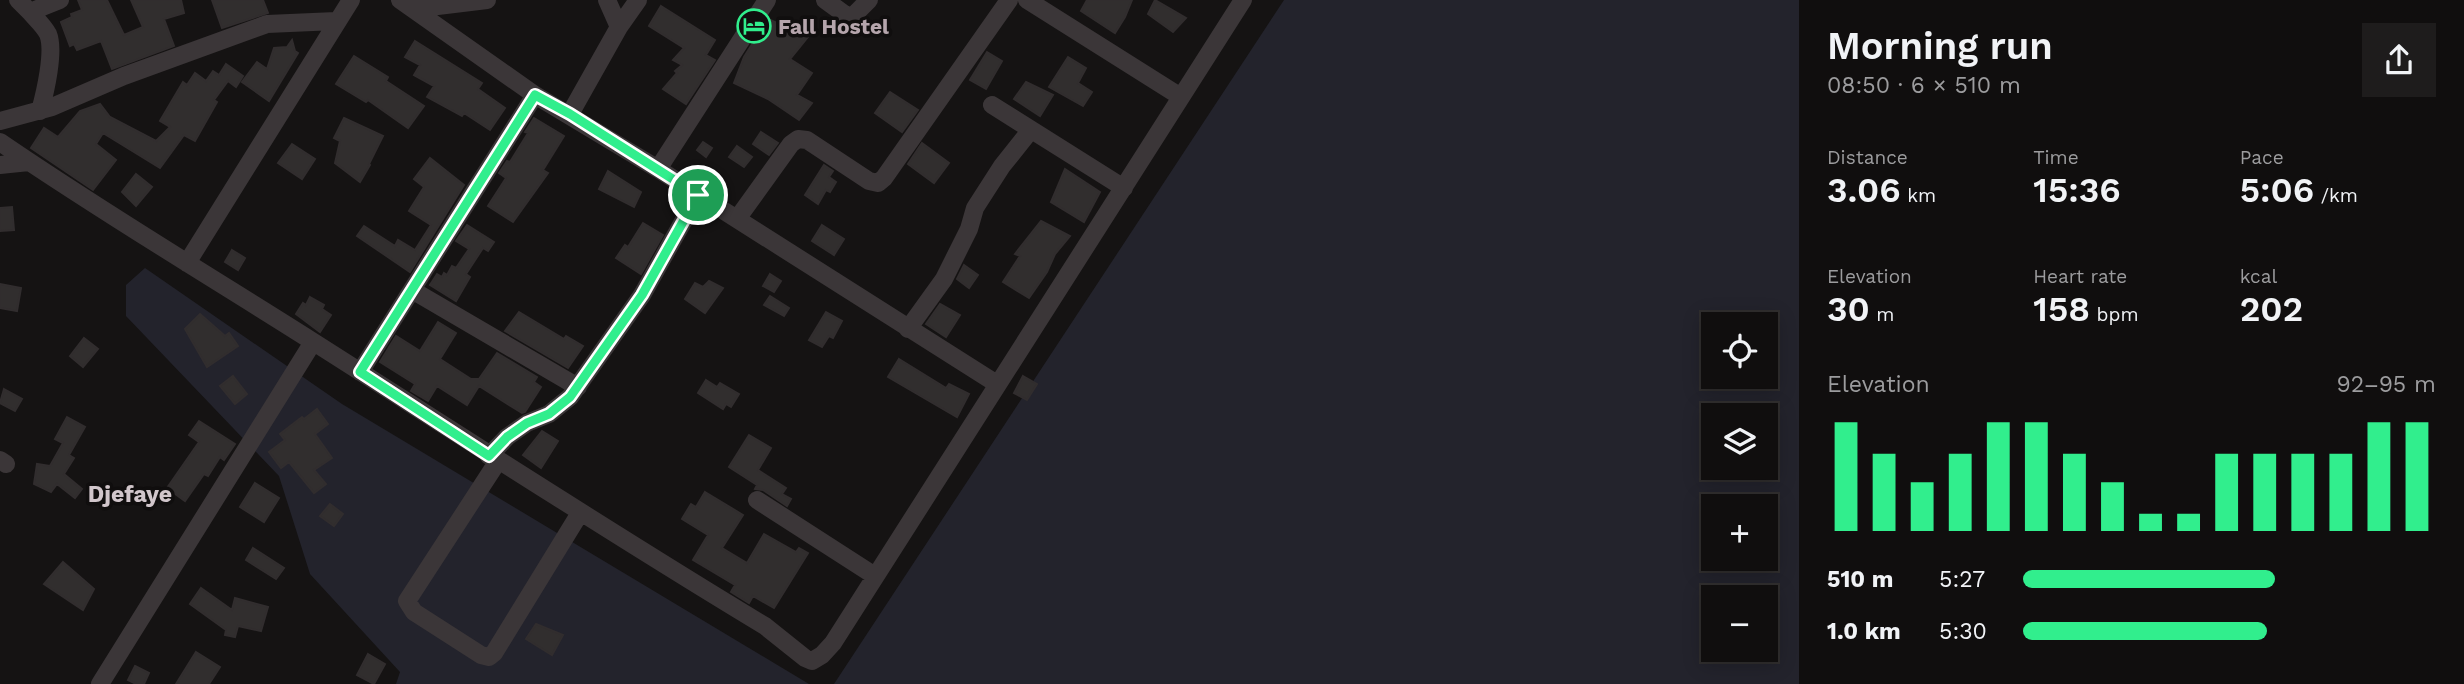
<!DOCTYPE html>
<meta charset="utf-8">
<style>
:root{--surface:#100e0e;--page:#1e1c1c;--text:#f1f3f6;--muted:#9c9c9e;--line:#302e2e;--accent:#31ee8d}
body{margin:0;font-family:"Work Sans",sans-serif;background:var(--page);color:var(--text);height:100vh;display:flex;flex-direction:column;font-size:26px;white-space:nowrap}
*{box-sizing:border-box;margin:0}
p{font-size:23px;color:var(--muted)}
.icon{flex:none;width:38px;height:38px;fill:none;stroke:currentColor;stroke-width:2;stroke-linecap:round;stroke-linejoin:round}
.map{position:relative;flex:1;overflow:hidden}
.drawer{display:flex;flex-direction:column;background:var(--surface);width:665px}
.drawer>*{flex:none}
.fabs{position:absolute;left:1701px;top:312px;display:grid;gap:14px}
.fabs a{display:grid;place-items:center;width:77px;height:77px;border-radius:0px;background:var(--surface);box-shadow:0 4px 18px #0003,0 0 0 2px var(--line);font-size:35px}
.pin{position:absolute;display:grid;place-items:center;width:60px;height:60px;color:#fff;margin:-30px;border:4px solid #fff;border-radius:50%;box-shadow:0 2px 7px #0007}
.round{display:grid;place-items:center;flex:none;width:74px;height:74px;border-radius:0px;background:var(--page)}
.head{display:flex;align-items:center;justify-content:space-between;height:119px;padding:0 28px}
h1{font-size:38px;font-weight:600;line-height:52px}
.figures{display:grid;grid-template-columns:repeat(3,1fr);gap:10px;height:119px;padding:7px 28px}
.figures div{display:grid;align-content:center}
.figures b{font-size:35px;font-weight:600}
.figures small{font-size:19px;font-weight:400}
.figures p{font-size:19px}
.chart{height:196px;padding:14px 28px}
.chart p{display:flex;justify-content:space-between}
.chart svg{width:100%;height:126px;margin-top:7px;stroke:var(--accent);stroke-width:6}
ul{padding:0 28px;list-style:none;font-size:23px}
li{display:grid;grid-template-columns:112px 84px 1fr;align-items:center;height:52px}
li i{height:18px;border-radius:9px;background:var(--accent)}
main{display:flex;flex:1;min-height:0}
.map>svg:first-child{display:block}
.green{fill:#23232c;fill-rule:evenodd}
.building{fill:#312e2e;stroke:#312d2e;stroke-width:2}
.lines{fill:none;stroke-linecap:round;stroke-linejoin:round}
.minor{stroke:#3b3638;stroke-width:18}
.route-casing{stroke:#fff;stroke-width:14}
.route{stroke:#31ee8d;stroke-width:9}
.labels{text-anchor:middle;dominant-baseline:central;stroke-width:7;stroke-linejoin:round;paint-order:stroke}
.poi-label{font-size:21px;font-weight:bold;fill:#b5a5ac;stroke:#100e0e;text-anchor:start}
.neighbourhood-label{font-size:23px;font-weight:bold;fill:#d1c6cb;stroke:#100e0e}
</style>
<main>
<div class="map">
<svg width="1799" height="684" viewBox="0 0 1799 684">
<rect width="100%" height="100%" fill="#151313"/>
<!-- green -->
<path class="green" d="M1284,0H1799V684H834ZM1713,324H1766V376H1713ZM1713,415H1766V467H1713ZM1713,506H1766V558H1713ZM1713,597H1766V649H1713Z
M145,268L342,404L809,684H396L400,672L310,574L279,476L126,316V285Z"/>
<!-- building -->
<path class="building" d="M78,0H107L124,35L143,27L131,0H181L184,13L164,19L174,46L112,69L101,41L77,50L74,44L70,46L61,22L72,17L71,14L82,10Z
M212,0H263L268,13L222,28Z
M1087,0H1132L1125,17L1115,33L1081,11Z
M1155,0L1186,18L1173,32L1148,14Z
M661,6L715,40L706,55L715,60L686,104L663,89L677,73L675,71L682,65L673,60L684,48L649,26Z
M768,19L808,37L790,59L812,73L797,95L812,103L799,120L768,99L734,83L744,57Z
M292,40L295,51L298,53L269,101L242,82L257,62L267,69L274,48L287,47Z
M415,41L482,83L478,89L505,108L490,130L464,113L462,116L427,97L434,86L414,75L420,65L405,57Z
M987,52L1002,61L986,89L970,80Z
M354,56L388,77L386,81L424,106L408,128L368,100L366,102L336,84Z
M1068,57L1086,68L1078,83L1092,92L1083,106L1049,87Z
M226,64L243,76L236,87L228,81L214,100L217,102L195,141L184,135L160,168L103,133L96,144L116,160L93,190L31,148L44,128L58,137L80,111L100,104L110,117L156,141L170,127L160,121L183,82L187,85L195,73L206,81L213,71L219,75Z
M1026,82L1053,95L1040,116L1014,99Z
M890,92L918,110L902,132L875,113Z
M344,118L383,136L369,164L370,165L360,182L335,163L340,141L334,138Z
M534,118L564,136L543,170L548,173L513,222L488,206L506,178L499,173L507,161L510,162L528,133L525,132Z
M761,132L778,143L769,155L753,144Z
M703,142L712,148L706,157L697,150Z
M922,143L949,163L934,183L908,164Z
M292,144L315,159L302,179L278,163Z
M737,146L752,157L744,167L729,157Z
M430,158L464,185L410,272L357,236L364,226L395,246L398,240L415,250L431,225L409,211L424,187L414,179Z
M824,165L833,171L829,177L836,182L830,192L826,190L818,204L805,195Z
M1065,169L1100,192L1084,222L1051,202Z
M608,171L641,192L634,207L599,189Z
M136,174L152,187L136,206L122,192Z
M12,207L14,230L0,231V208Z
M1041,221L1070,236L1055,254L1047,272L1029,298L1003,282L1020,256L1015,254Z
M643,223L663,235L641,274L616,258L625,245L628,247Z
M467,225L494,242L488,251L483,248L466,274L470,277L456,301L430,285L437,274L442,277L444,273L447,275L452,266L456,268L469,249L456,241Z
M822,225L844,239L834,255L812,241Z
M232,250L245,258L238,270L225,262Z
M964,265L978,275L969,288L957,279Z
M770,274L781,281L774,292L763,286Z
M709,281L723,288L705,313L685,299L695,283L703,287Z
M0,284L21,288L17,311L0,308Z
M770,296L789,308L784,316L764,305Z
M310,297L324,305L322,309L331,315L320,332L296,314L303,303L306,305Z
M940,304L960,315L946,337L926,324Z
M519,312L564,339L566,336L583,346L568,368L505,331Z
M826,312L842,321L833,338L829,336L822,347L809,340Z
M200,314L225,336L229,333L238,346L207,367L185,329Z
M438,322L456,333L440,359L471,379H479L497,353L537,377L534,382L541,387L525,412L522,413L479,386L467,405L437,386L428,401L411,391L415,384L380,362L396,336L420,351Z
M84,338L98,349L83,367L70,356Z
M899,359L946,388L949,384L969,394L957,417L888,377Z
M233,376L247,394L235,404L220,386Z
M1023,376L1037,384L1027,400L1014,393Z
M706,380L717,387L720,383L739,394L731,407L726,404L723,409L698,393Z
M4,389L22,399L15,411L0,403Z
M317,409L328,424L315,434L332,458L314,470L326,484L314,493L289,462L281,468L269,452L285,440L280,434L302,417L304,419Z
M67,417L85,427L69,455L74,458L64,474L82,489L75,498L57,484L51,492L34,484L37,464L50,466L63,443L55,439Z
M199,421L235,444L224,460L220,457L208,476L204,474L185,501L167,488L199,442L189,435Z
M542,431L558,441L541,468L523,455Z
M749,435L771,448L758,470L786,488L782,494L791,499L787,506L763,490L755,489L757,485L729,467Z
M255,483L279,498L264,522L240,507Z
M705,492L743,515L722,548L747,563L764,534L796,552L799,548L808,553L774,608L753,596L749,603L731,592L735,585L693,560L708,535L682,519L691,504L696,507Z
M330,504L343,514L334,526L320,516Z
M253,548L284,568L276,579L246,560Z
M63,562L94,589L83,610L44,584Z
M201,588L232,610L235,598L268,607L261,631L238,626L235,637L225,635L226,630L190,604Z
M536,624L563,635L552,655L526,639Z
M196,652L220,667L209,684H176Z
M368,654L385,664L374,684L357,675Z
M135,666L149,673L144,684H136L128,680Z"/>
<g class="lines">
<!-- minor -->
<path class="minor" d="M18,0L30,12L60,0
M400,0L535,95L658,169L997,384
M607,0L619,27
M825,0L847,16L854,15L869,0
M1027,0L1181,97
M413,9L487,0
M30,12C36,19 44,26 48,34C55,51 45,93 40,111
M992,105L1124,188
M570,114L619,27L638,0
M0,121L52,107L124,76L267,24L336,21
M0,142C102,212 208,275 312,341C463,437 612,534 765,626L805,658L812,661L822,655L833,643L1243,0
M0,165L29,162
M658,169L767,0
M737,219L791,144L798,139L807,140L869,181L878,183L884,178L1009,0
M187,263L351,0
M412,290L578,387
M908,329L944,279L969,229L975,208L1002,166L1030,131
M360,372L535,95
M489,456L507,437L527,423L549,414L570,397L642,295L698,195
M0,460L6,464
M498,461L407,601L414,612L481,655L489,657L494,653L580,513
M757,500L875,576
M100,684L313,342"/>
</g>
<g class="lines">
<defs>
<path id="route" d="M535,95L570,114L698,195L642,295L570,397L549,414L527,423L507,437L489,456L360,372Z"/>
</defs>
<!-- route casing -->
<use href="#route" class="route-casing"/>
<!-- route -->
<use href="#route" class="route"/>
</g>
<!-- icons -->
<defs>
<symbol id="hotel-ring" viewBox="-11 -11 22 22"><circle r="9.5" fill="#100e0e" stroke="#31ee8d" stroke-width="1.5"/><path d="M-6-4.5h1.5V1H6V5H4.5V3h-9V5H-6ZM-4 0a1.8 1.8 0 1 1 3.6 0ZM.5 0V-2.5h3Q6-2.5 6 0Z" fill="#31ee8d"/></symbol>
</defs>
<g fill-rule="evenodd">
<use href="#hotel-ring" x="735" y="7" width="38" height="38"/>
</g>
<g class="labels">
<!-- poi labels -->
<g class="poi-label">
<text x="778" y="26">Fall Hostel</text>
</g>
<!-- neighbourhood labels -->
<g class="neighbourhood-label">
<text x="130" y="494">Djefaye</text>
</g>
</g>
</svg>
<div class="fabs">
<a><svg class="icon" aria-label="locate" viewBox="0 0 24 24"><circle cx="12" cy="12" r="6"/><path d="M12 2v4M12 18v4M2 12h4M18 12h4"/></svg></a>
<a><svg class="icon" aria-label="layers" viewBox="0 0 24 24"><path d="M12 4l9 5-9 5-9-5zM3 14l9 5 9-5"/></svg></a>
<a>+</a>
<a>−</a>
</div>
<div class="pin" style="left:698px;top:195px;background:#1e9e55"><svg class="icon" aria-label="arrive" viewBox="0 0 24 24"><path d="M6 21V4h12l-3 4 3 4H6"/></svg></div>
</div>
<section class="drawer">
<div class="head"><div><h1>Morning run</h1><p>08:50 · 6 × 510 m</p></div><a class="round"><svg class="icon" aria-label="share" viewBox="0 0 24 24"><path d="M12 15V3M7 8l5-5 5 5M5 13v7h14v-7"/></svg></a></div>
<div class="figures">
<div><p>Distance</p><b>3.06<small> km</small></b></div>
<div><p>Time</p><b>15:36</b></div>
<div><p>Pace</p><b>5:06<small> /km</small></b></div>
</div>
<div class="figures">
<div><p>Elevation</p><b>30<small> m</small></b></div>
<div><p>Heart rate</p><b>158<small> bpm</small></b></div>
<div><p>kcal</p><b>202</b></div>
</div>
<div class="chart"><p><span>Elevation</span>92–95 m</p>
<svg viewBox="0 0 160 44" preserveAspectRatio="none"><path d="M5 44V6M15 44V17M25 44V27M35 44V17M45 44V6M55 44V6M65 44V17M75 44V27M85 44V38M95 44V38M105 44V17M115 44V17M125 44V17M135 44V17M145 44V6M155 44V6"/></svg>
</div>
<ul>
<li><b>510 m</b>5:27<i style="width:61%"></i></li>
<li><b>1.0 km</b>5:30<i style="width:59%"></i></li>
</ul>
</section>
</main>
